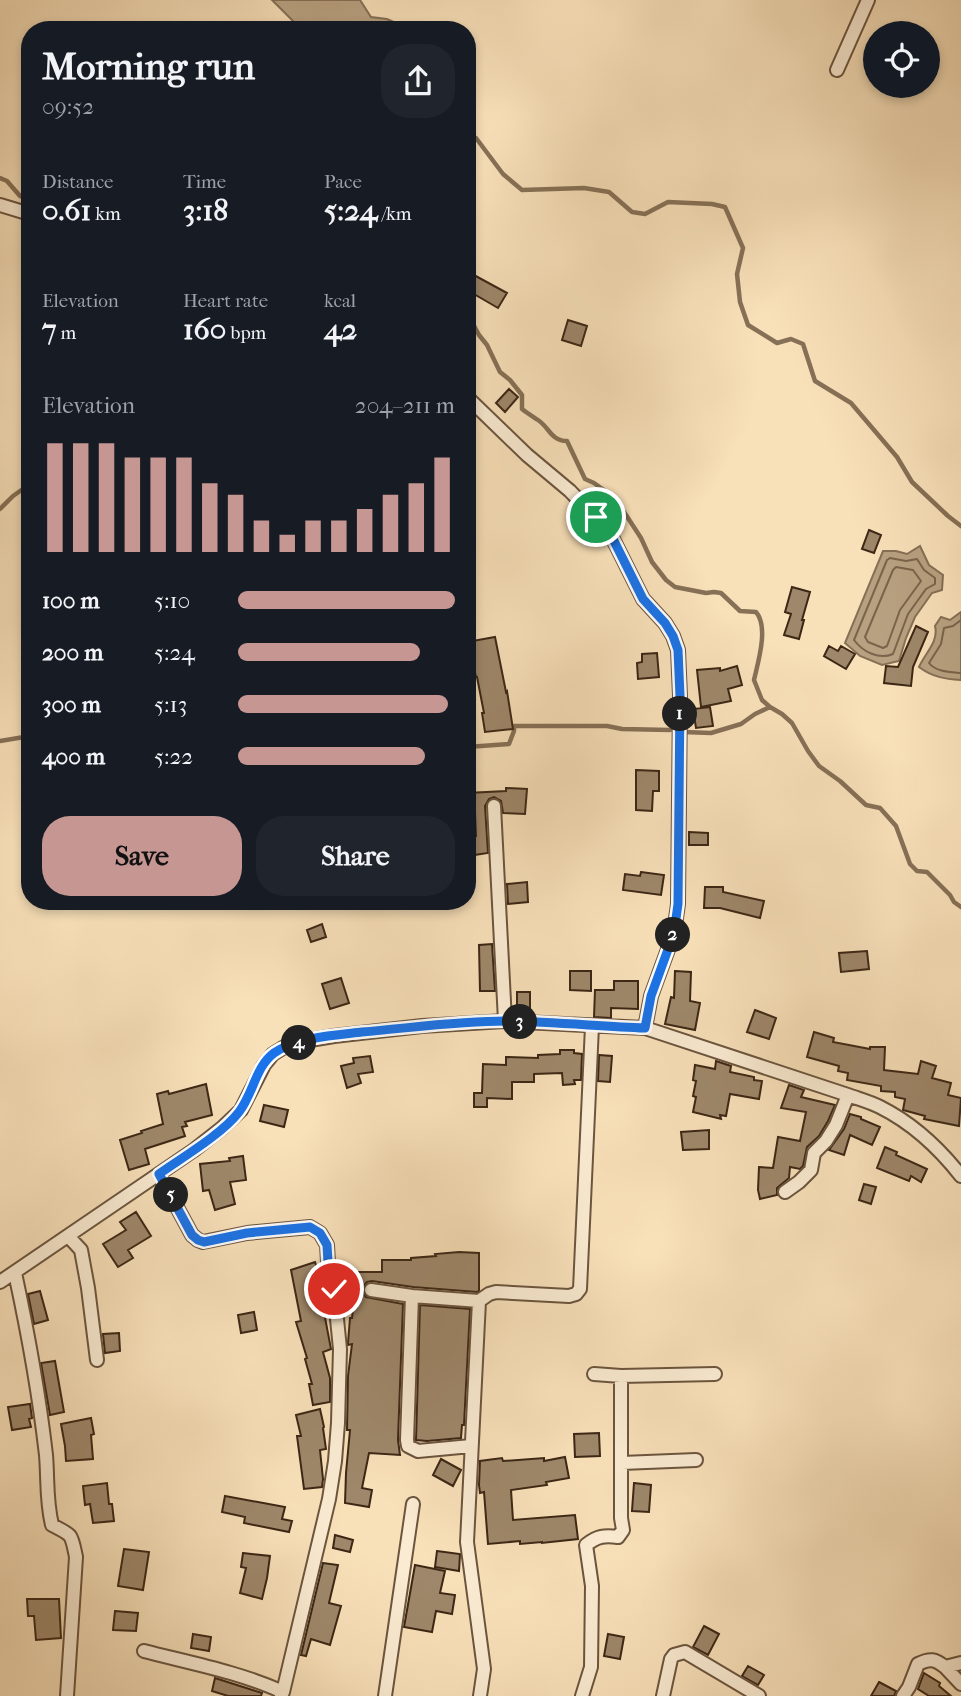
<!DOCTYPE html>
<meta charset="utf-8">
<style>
:root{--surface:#171b24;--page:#20242c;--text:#f1f3f6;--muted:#9ea1a6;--accent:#c59692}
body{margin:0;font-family:"IM FELL French Canon",serif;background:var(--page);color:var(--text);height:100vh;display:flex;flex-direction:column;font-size:26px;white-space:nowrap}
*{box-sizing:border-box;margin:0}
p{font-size:23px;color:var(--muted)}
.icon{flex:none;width:38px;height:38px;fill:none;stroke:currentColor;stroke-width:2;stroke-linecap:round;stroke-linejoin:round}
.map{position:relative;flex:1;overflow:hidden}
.drawer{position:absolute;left:21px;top:21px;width:455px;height:889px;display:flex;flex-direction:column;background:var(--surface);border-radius:28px;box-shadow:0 4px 10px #0003}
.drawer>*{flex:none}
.fabs{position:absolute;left:863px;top:21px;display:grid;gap:14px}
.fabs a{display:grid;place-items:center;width:77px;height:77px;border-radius:50%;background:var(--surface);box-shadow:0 4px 10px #0003;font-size:35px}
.pin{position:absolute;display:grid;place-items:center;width:60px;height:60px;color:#fff;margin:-30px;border:4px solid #fff;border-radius:50%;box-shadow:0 2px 7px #0007}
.km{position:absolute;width:35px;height:35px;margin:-18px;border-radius:50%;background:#222;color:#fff;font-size:19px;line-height:35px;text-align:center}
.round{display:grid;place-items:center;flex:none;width:74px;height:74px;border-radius:28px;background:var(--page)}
.headline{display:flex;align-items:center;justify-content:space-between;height:119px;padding:0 21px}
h1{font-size:38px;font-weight:700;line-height:52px}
.stats{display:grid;grid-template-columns:repeat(3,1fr);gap:10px;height:119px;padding:7px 21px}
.stats div{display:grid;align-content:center}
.stats b{font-size:30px;font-weight:700}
.stats small{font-size:19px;font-weight:400}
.stats p{font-size:19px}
.chart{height:196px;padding:14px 21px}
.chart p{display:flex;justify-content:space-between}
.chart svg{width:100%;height:126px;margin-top:7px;stroke:var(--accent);stroke-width:6}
.action{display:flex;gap:14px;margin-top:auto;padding:14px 21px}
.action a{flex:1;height:80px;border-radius:28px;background:var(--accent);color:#111;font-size:28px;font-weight:700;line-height:80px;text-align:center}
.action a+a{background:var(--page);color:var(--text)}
ul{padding:0 21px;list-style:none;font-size:23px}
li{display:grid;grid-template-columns:112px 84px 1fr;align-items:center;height:52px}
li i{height:18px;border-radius:9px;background:var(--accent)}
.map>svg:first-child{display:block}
.water{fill:#b8a181;stroke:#867056;stroke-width:2}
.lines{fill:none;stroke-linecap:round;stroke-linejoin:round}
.shore{stroke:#7a644b;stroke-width:2}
.stream{stroke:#867056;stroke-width:4.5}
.building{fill:#9e876a;stroke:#3c2715;stroke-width:2}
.minor-casing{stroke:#6b553e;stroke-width:16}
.minor{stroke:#faebd2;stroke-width:12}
.route-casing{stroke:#fff;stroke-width:14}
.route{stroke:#1a73e8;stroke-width:9}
</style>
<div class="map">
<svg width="961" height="1696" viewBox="0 0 961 1696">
<rect width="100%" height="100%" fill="#f8e0b9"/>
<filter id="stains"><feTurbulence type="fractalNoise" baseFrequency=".00286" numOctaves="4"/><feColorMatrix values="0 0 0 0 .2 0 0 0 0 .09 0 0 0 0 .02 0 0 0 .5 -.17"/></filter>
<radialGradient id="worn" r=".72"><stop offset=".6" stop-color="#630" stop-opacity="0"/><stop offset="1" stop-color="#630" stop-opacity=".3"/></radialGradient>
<!-- water -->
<path class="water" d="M272,0H360L371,17L387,19L405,27L403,30H302Z
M920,546L929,565L943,575L942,590L932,593L915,617L906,638L899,661L882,665L860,656L845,643L883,551H896L907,554Z
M961,612V680C945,679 932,677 919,667C925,653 939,642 935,626L941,617L950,620Z"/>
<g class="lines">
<!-- shore -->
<path class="shore" d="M890,558L906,561L917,559L924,570L935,578V584L926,589L908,614L893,654C879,660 863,652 854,640L887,560Z
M896,567L913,570L921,581L900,610L887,646L883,648L868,642L865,637L893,570Z
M961,620L953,626L944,628L941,644L929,663C936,672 950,672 961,673"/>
<!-- stream -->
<path class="stream" d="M467,139L476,138L503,174L522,190L584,188L609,192L632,212L645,214L668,202L712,204L725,207L743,248L737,274L740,302L748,325L777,343L791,339L803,344L815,381L851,403L897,457L912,482L948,516L961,526
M0,178L7,181L20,196L30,200
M467,313L479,335L487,345L500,372L510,380L522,395V409C527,413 532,416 538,420C549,427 551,441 567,441L585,479L594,483L615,498L641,538L652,562L666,580L675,587L706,593L714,592L721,593L740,611L756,612C769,627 758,662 754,680L762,700L770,707L782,714L792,723L808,751L819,766L840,781L866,805L880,808L896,826L910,864L917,871L927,872L950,895L954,902L961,907
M0,509L13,496L30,484
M683,732L711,733L741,724L755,714L770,707
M0,741L30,736
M467,747L509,744L514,731V726H607L622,729L670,730"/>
</g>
<!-- building -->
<path class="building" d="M472,274L507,293L498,308L467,290V281Z
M568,320L587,326L581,346L562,340Z
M509,389L518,397L505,412L496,403Z
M869,530L881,535L874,553L862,549Z
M792,587L810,592L802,620H804L799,639L784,635L791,614L785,612Z
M916,626L928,632L913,667L911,686L884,683L886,666L898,667Z
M495,637L506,692L507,691L513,729L485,732L482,713H484L477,677H476L472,659L470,660L467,642Z
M829,646L838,651L841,646L855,654L846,669L824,656Z
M657,653L659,677L638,679L637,663L642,662V654Z
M737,666L742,685L728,689L731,701L701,707L697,670L720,668V671Z
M710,707L713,726L696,728L693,709Z
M636,770L659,771V791H653L652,811L636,810Z
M506,788L527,789L525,814L503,813L501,801L494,797L489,799L485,806L488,853L474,855L472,836H476L475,813L467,814V793L506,791Z
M689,832L708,833V845H689Z
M641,872L664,875L661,895L623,890L625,874L640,876Z
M527,882L528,902L508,904L507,884Z
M705,887H723V892L764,901L760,918L720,908H704Z
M322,924L326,937L311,942L307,930Z
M492,944L495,991H480L479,945Z
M867,951L869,969L841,972L839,953Z
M570,971H591V991L570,990Z
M675,971L691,972L690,1001L700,1003L695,1030L665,1024L671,997L674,998Z
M341,978L349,1003L330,1009L322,984Z
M614,981H638V1009L611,1008V1018L594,1017L595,990H614Z
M517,992H530V1012H517Z
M755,1010L776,1018L769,1039L747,1032Z
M814,1032L834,1038L833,1042L870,1049V1047H885L884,1070L918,1074L921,1061L936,1066L932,1078L951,1083L948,1095L961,1098L959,1126L924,1119L925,1116L903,1110L905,1099L895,1097V1092L881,1091V1086L847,1080L848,1073L838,1071L839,1066L807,1057Z
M560,1050H574V1053L582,1054L581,1080H574L575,1084L563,1085L562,1073L534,1074V1082H512V1099L487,1098V1107H474V1093H482L483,1064L506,1065V1057L538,1058V1055L560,1054Z
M599,1055L612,1056L610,1082L598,1081Z
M370,1056L373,1072L358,1074L361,1083L347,1088L341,1066L354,1063L353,1058Z
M716,1061L731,1066L730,1072L754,1077V1080L762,1081L759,1099L730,1094L726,1116L720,1115L721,1119L693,1112L696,1097L693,1096L696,1081L693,1080L695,1065L715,1069Z
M206,1084L212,1115L185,1122L187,1126L182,1127L185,1136L145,1149L149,1164L129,1170L120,1140L142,1133L141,1131L163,1124L157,1094L168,1091L169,1094Z
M789,1085L804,1090L801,1097L835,1105L828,1121L819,1136L807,1147L803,1166L800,1169L790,1167L789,1178L777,1188V1195L760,1199L758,1190L759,1167L773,1168L778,1137L800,1141L806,1112L781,1108Z
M264,1105L288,1110L284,1127L260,1121Z
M850,1114L861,1117V1119L880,1127L872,1145L850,1135L844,1155L829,1150L844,1129Z
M709,1130V1149L683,1150L681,1132Z
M885,1147L897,1152L896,1155L927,1169L921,1182L911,1176L909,1181L877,1168Z
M243,1156L246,1180L230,1182L235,1204L215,1210L209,1190L203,1191L200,1164L230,1161L229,1158Z
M864,1184L876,1187L871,1204L859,1200Z
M136,1212L151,1236L128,1250L133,1258L118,1267L103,1244L126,1230L120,1222Z
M459,1252L479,1253V1291L477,1292L413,1287L372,1281L367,1282L364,1285L363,1293L366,1297L403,1304L398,1440L400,1455L369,1453L362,1488L372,1490L369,1507L345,1503L346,1473L350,1430H347L348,1376L352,1344L348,1345V1343L350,1318H352L355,1286H342L338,1268H354V1272H382V1260H411V1258L436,1256L435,1254Z
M315,1262L323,1286H319L331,1349L323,1352L330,1378V1402L313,1405L309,1384H312L305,1359L307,1358L296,1322L301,1321L291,1270Z
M40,1291L48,1320L34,1324L28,1294Z
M420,1305L470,1309L464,1425H462L461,1438L427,1441L416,1440Z
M254,1312L257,1330L241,1333L238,1315Z
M119,1333L120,1351L105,1353L103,1334Z
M55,1361L64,1412L50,1415L41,1363Z
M30,1404L32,1418L29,1419L31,1427L12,1430L8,1407Z
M320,1409L324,1427L323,1428L326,1449L320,1450L323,1479L322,1487L304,1489L297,1436H301L296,1415Z
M91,1418L94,1434L91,1435L93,1459L66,1461L65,1446L61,1424Z
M599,1433L600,1456L575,1457L574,1434Z
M565,1457L569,1478L546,1482L547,1485L511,1490L513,1520L575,1515L578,1539L542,1543V1542L520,1544V1541L488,1544L484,1492L480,1493L479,1485L480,1461L502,1458L503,1461L544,1458V1461Z
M441,1459L461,1470L453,1486L433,1475Z
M107,1483L109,1504H112L114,1521L93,1523L90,1504L85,1505L83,1486Z
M634,1483L651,1485L649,1512L632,1511Z
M225,1496L285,1507L282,1519L292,1521L289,1532L244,1523L245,1517L222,1512Z
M335,1535L353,1540L350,1552L333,1548Z
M124,1549L149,1552L143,1590L118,1586Z
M437,1551L460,1554L459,1571L435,1567Z
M243,1553L270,1556L267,1578L262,1599L240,1593L246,1568L241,1567Z
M323,1563L338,1565L329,1603L341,1606L330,1645L311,1639L306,1656L301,1655Z
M415,1565L445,1571L440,1593L455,1595L452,1614L436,1611L432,1632L404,1627Z
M27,1599H59L61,1638L36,1640L34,1616H28Z
M115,1611L138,1613L136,1631L113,1630Z
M704,1626L719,1634L708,1655L693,1647Z
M193,1634L211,1637L209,1651L191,1648Z
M608,1634L624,1637L620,1659L604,1656Z
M748,1666L764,1675L758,1685L742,1676Z
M924,1673L940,1683L939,1686L951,1696H929L918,1689Z
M215,1678L262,1693L261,1696H228L212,1691Z
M879,1682L896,1691L894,1696H871Z"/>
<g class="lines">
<defs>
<path id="minor" d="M837,70L868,0
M0,205L30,214
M467,397L527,455L570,491L610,533L643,599L665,623L673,636L678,650L680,696L678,904L674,933L651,996L645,1028
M494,806L505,1021
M159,1174L192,1235L198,1240L203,1242L247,1233L310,1227L320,1233L327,1245L328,1262L334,1289L340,1349L338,1423L335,1461L329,1499L283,1692
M785,1192L799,1182L811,1170L814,1153L826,1141L836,1125L848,1095
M68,1236L81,1250L88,1288L97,1360
M15,1273C28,1333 39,1394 46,1455C48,1479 46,1500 52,1525C73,1536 71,1533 76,1557L67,1696
M0,1282L194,1150L222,1128L241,1110L264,1065L273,1054L286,1046L304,1041L334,1036L422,1026L505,1021L645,1028L848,1095C859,1099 870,1102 880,1107C912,1123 939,1148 961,1176
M371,1290L412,1296L479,1301L467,1542L484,1669L480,1696
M412,1296L407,1440L408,1446L418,1451L471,1446
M479,1301L489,1294L496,1292L569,1296L576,1294L580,1289L592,1026
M594,1374L621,1376L715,1374
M622,1463L696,1460
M144,1651C190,1663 239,1672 283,1692L281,1696
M945,1667L961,1684
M385,1696L413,1504
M582,1696L591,1667L592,1586L586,1545C597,1536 605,1535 618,1537L623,1530L621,1518V1376
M663,1696L671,1659L674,1655L685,1652L759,1696
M903,1696L909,1687L918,1664C930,1658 935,1659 945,1667L961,1663"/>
</defs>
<!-- minor casing -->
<use href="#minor" class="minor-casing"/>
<!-- minor -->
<use href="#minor" class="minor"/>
</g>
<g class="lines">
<defs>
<path id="route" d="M334,1289L328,1262L327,1245L320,1233L310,1227L247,1233L204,1242L198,1240L192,1235L159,1174C183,1157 222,1134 239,1112C253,1094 256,1066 274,1053C297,1037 336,1035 362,1032C410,1028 458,1021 506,1021C552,1022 598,1026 645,1028L651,996L674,933L678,904L680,696L678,650L673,636L665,623L643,599L610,533L596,517"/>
</defs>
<!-- route casing -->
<use href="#route" class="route-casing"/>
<!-- route -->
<use href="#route" class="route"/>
</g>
<rect width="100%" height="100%" filter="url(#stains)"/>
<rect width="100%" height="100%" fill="url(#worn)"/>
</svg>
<div class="fabs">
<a><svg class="icon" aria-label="locate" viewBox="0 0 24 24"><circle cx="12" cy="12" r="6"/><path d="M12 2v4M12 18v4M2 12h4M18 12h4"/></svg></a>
</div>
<div class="pin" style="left:596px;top:517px;background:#1e9e55"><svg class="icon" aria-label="arrive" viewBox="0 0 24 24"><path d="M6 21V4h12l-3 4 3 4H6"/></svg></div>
<div class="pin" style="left:334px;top:1289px;background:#d93025"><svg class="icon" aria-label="check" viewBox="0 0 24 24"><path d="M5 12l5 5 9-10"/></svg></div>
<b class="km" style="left:680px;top:714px">1</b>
<b class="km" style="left:673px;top:935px">2</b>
<b class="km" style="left:520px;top:1022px">3</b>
<b class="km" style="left:299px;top:1043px">4</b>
<b class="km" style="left:171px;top:1195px">5</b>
<section class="drawer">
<div class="headline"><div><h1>Morning run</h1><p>09:52</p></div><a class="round"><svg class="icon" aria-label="share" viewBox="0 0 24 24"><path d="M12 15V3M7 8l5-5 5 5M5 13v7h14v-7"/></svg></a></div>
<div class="stats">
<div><p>Distance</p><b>0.61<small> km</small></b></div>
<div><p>Time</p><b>3:18</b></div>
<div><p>Pace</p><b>5:24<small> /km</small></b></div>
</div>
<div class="stats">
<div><p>Elevation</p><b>7<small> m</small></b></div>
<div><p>Heart rate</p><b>160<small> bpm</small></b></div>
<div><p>kcal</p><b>42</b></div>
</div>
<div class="chart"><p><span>Elevation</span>204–211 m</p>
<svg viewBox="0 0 160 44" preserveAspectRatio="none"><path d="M5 44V6M15 44V6M25 44V6M35 44V11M45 44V11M55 44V11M65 44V20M75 44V24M85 44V33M95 44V38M105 44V33M115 44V33M125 44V29M135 44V24M145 44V20M155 44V11"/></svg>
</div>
<ul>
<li><b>100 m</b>5:10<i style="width:100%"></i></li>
<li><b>200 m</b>5:24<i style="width:84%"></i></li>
<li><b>300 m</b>5:13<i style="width:97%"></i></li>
<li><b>400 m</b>5:22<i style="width:86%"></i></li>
</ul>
<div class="action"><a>Save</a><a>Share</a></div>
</section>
</div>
